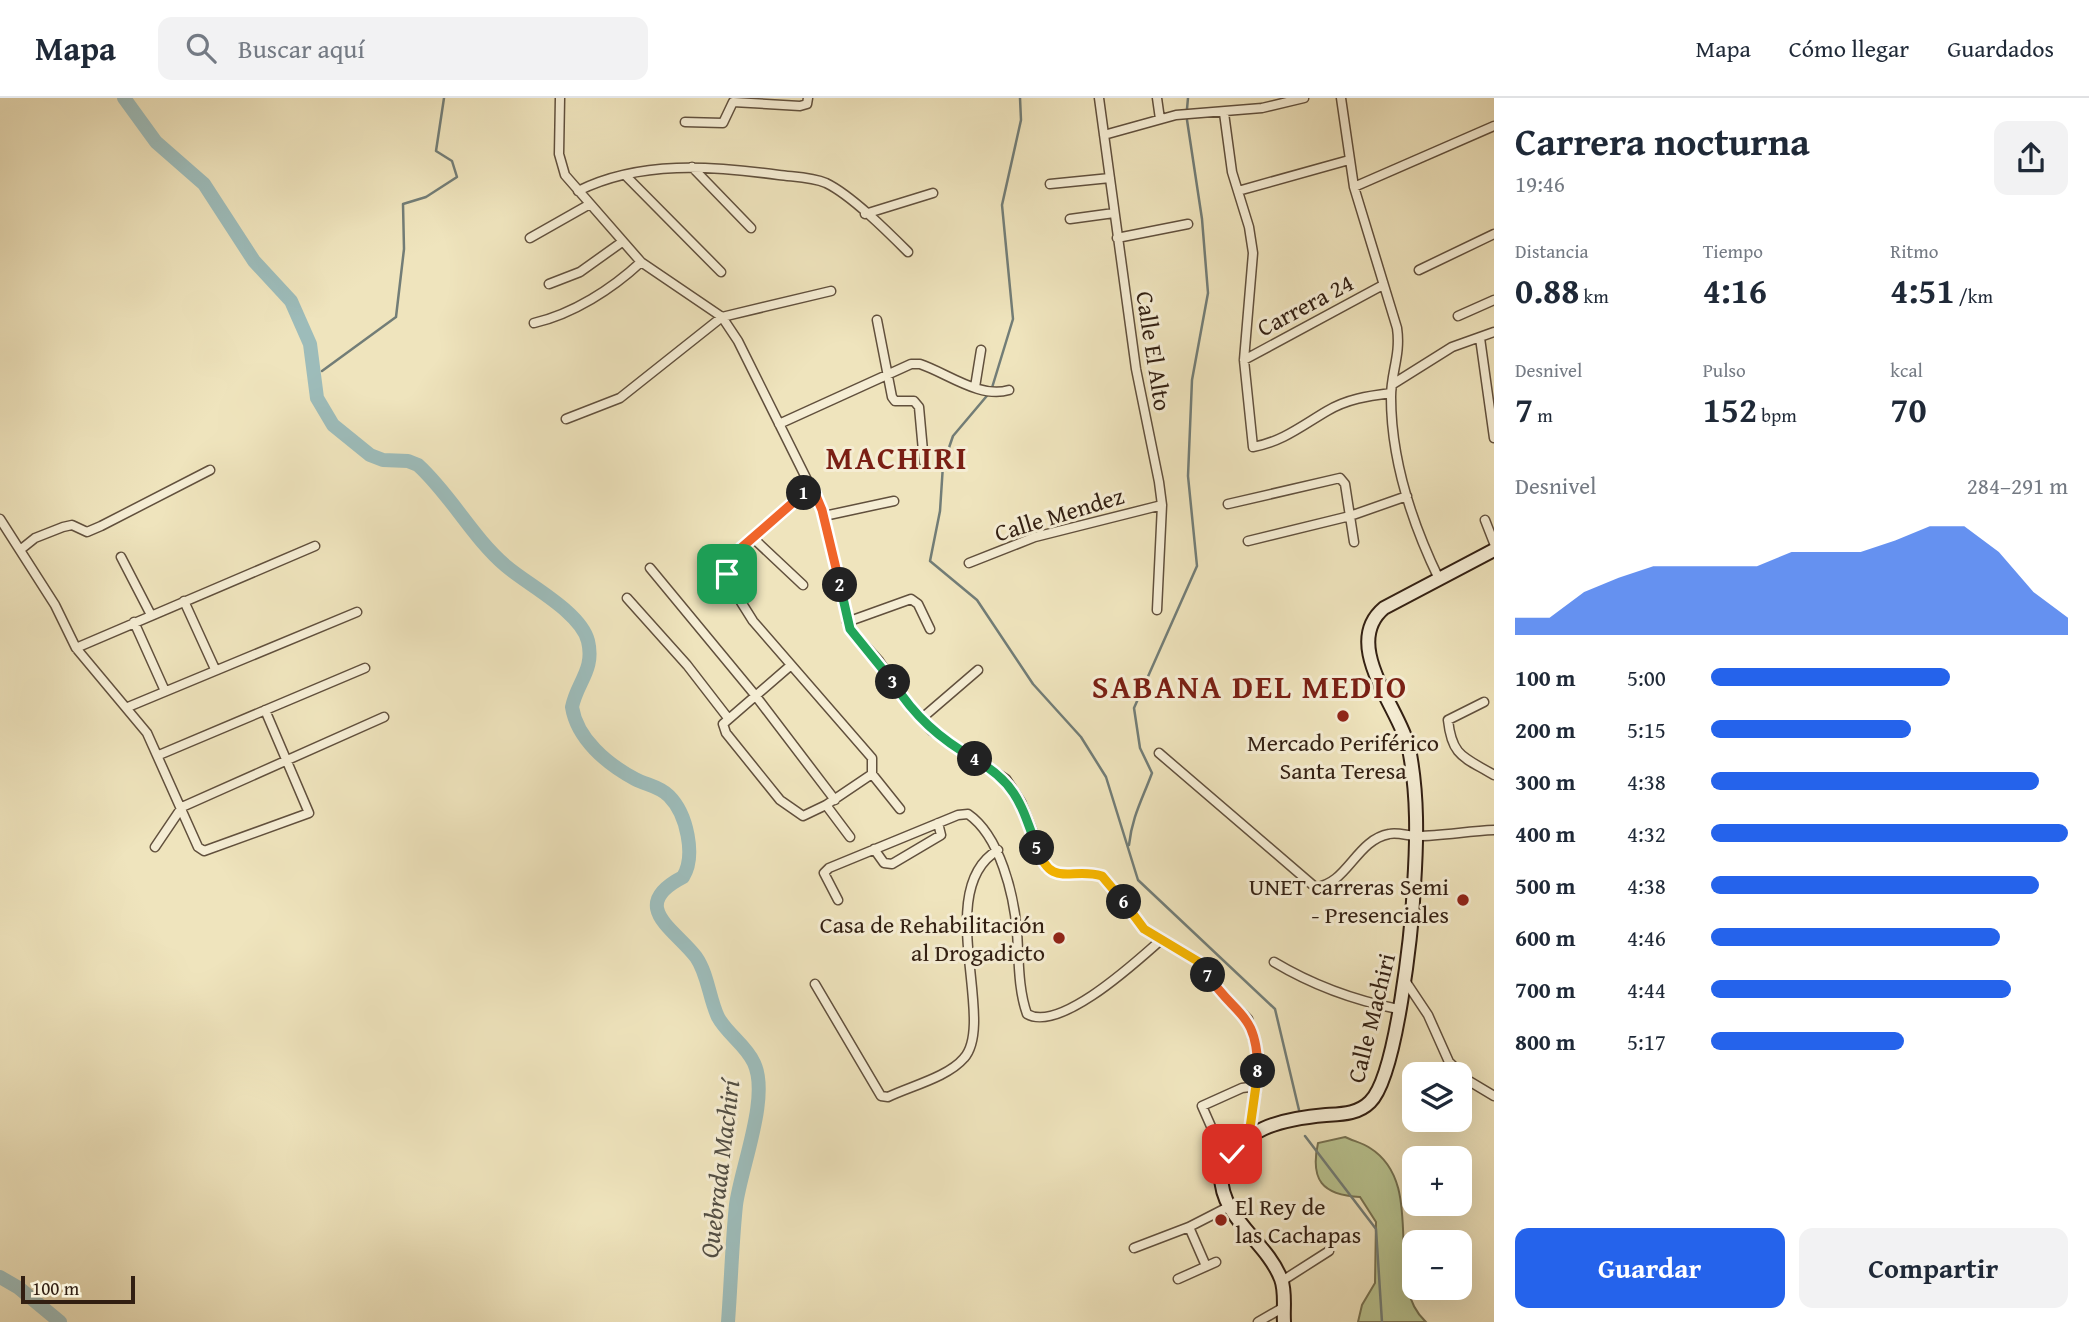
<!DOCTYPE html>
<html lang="es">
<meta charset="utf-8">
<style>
:root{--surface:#fff;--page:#f2f2f3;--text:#1f2937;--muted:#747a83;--line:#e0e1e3;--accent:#2563eb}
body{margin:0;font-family:"Gentium Book Plus",serif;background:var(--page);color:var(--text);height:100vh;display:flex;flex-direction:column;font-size:26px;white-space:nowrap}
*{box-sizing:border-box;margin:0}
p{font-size:23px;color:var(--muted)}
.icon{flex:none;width:38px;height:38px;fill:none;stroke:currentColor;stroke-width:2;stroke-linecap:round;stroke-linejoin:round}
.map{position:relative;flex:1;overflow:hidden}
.side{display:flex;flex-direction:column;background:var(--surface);width:595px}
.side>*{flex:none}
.tools{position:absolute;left:1402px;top:964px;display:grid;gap:14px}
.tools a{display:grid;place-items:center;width:70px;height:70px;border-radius:14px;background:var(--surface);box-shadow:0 7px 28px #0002;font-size:35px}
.scale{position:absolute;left:21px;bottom:18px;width:114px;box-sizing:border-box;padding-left:7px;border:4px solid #321f12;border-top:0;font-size:19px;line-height:24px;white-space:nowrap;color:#321f12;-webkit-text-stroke:5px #f5edd4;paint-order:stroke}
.pin{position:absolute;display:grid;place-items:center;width:60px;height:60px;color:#fff;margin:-30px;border-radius:14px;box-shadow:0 4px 10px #0006}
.km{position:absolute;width:35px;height:35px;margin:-18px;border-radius:50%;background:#222;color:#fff;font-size:19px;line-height:35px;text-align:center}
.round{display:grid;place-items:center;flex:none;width:74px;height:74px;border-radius:14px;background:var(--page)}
.summary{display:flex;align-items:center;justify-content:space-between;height:119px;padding:0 21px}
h1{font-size:38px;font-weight:700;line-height:52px}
.metrics{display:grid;grid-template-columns:repeat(3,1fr);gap:10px;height:119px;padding:7px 21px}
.metrics div{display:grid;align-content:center}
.metrics b{font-size:35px;font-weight:700}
.metrics small{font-size:19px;font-weight:400}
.metrics p{font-size:19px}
.chart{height:196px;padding:14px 21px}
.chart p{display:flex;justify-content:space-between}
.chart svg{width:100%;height:126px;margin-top:7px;fill:var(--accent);opacity:.7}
.button{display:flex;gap:14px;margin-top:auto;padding:14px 21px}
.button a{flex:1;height:80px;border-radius:14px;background:var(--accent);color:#fff;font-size:28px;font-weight:700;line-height:80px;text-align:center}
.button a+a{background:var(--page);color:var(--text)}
ul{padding:0 21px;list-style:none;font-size:23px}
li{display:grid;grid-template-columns:112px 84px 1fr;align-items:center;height:52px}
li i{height:18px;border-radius:9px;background:var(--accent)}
header{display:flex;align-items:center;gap:42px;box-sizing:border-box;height:98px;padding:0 35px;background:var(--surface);border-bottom:2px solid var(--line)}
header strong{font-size:33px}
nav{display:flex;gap:38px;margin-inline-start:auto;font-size:24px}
.search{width:490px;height:63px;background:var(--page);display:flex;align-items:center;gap:18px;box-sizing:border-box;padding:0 24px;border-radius:14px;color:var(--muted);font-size:26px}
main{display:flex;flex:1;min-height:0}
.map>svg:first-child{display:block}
.green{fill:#b9c491;stroke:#767252;stroke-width:2}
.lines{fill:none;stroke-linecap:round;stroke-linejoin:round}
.stream{stroke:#727d77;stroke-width:2.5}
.river{stroke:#9dbcba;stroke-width:14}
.street-casing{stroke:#61503d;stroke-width:11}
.secondary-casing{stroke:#321f12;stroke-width:16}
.street{stroke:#f5edd4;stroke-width:8}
.secondary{stroke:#f5edd4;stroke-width:12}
.split-1-casing{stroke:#fff;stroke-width:14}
.split-2-casing{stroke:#fff;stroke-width:14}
.split-3-casing{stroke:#fff;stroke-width:14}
.split-4-casing{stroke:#fff;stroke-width:14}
.split-5-casing{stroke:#fff;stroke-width:14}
.split-6-casing{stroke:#fff;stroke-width:14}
.split-7-casing{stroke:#fff;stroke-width:14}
.split-8-casing{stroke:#fff;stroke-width:14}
.split-9-casing{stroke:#fff;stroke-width:14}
.split-1{stroke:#f0652b;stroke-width:9}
.split-2{stroke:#f0652b;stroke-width:9}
.split-3{stroke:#22a559;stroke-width:9}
.split-4{stroke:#22a559;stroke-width:9}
.split-5{stroke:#22a559;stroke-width:9}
.split-6{stroke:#f5b400;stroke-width:9}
.split-7{stroke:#f5b400;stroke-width:9}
.split-8{stroke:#f0652b;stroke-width:9}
.split-9{stroke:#f5b400;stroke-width:9}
.poi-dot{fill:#8f2418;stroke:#f5edd4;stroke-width:2.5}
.labels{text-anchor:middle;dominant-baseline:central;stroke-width:6;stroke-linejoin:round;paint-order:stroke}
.street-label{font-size:24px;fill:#321f12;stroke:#f5edd4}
.poi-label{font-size:24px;fill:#321f12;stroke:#f5edd4;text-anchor:end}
.water-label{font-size:26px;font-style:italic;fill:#524e44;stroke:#f5edd4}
.district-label{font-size:32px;font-weight:bold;letter-spacing:2px;fill:#7a1f14;stroke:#f5edd4}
</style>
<header>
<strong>Mapa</strong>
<div class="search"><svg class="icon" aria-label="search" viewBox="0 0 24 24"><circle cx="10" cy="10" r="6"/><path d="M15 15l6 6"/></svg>Buscar aquí</div>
<nav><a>Mapa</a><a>Cómo llegar</a><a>Guardados</a></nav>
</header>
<main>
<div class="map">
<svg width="1494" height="1224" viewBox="0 0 1494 1224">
<rect width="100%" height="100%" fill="#efe4bd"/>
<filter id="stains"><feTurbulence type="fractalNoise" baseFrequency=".00286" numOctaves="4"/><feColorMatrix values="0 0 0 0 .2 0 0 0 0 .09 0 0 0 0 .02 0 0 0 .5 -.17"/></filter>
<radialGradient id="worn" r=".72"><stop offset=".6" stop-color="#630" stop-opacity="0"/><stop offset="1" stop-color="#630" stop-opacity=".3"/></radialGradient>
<!-- green -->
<path class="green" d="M1345,1039C1353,1043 1363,1045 1370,1050C1429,1087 1381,1184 1426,1224H1358L1362,1207L1375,1185L1376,1124L1360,1099C1322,1097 1310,1082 1318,1045Z"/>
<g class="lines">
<!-- stream -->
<path class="stream" d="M1020,0L1021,22L1002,107L1013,221L991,293L953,338L943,367L940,413L930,463L977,502L1033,586L1081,639L1106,679L1138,782L1275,911L1299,1012
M1187,11L1188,0
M322,273L396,219L404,151L403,106L426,99L457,79L452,63L436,53L444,0
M1129,747C1132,719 1142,702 1152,675L1140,650L1134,610L1197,468L1188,378L1192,282L1208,195L1202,121L1187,22
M1305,1038L1376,1131L1382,1224"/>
<!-- river -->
<path class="river" d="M124,0L156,44L204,86L254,163L291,203L310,246L317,300L333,327L370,357L383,362L408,363L418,367C451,397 472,439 506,468C528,487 581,514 588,543C595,572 577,584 572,609C577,641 607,666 635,681C646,687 659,688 669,698C687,716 696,758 683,779C627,808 675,831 696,859C708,876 709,900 718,919C727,936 746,947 754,965C770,999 741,1069 736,1107C732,1145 731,1185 728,1224
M0,1179L19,1190L60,1224"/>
<defs>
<path id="street" d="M560,0L559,56L565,77L641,164L722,219L738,243L822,412L850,531L879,563L911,611L932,633L1006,681L1021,704L1047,770C1064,782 1083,772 1102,778L1144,831L1199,865L1213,885L1248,921L1257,955V988L1249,1037
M1099,0L1136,271L1159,384L1162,407L1157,512
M1157,0L1160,21
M1341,0L1354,89L1397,230C1401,257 1391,274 1391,299C1391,361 1412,425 1439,481
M1224,15L1232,74L1249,129L1253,155L1244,262L1253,349C1282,344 1303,327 1327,313C1347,301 1368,298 1391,295
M685,24L723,25L733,4L800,8L807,6L808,0
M1104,37L1176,17L1262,10L1304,0
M692,69L751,130
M625,77L721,174
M1050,86L1110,80
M1354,89L1494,28
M578,93C640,62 712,68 779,77C794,79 812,79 826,85C851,97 888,134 908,154
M1238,93L1349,62
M865,116L933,95
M1070,121L1114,115
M530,140L590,106
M1117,140L1188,126
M1419,172L1494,136
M549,186L580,174L622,144
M1458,218L1494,202
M877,222L892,299L895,303H914L919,309L924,364
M534,225C573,216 612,191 641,164
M1480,240L1494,340
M1244,262L1383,187
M1393,286L1452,249L1494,234
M975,289L981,252
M566,321L620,300L722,219L831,193
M779,326L911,266H920C947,275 980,301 1009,292
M1228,406L1340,380L1345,386L1354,444
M824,418L894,403
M0,421L55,507L76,550L147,635L198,749L204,753L309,715L265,612
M1485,422L1494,445
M753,440L803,487
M1248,443L1350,418L1407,398
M20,452L35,440L63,429L72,427L87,434L101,428L210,372
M121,459L151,517
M969,465L1035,439L1162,407
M650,470L755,597L835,702
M627,500L687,567L728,620
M184,503L215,571
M134,524L165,593
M847,524L911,501L918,506L930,531
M76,550L315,448
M790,568L723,626L726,635L780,702L803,718L826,707L872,676V660L753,523L731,488L727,476L741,450L812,388
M1484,604L1448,622C1452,659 1464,659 1494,677
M128,609L357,514
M921,621L978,572
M1159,655L1315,789C1347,787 1356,742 1389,736C1398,734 1408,738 1417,738C1442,738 1468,733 1494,732
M159,657L365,570
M872,676L900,711
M826,707L850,739
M155,749L182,709L384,619
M874,751L884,765L892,766L941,737L938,725
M838,802L824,775L829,770L958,717L968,716C1000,738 1014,797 1017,834C1019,861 1018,891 1027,916C1060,935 1137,863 1162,841
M1274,864C1314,888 1353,902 1398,911
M1406,884L1428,917L1449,964L1469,983L1494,998
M815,886L881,998L888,999C911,988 948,979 964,960C997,923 932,791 998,752
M1217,1042L1202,1008L1242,990L1257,988
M1189,1129L1206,1168
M1134,1150L1189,1129L1230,1108
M1178,1181L1216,1164
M1282,1183L1329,1153
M1258,1224L1284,1209"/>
<path id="secondary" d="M1284,1224C1283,1210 1286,1194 1281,1181C1266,1142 1219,1120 1221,1074C1241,1030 1280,1021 1326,1017C1342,1016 1358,1016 1370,1004C1397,978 1412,829 1414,788C1417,742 1418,696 1409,651C1401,612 1340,547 1384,510L1494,452"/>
</defs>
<!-- street casing -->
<use href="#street" class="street-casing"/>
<!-- secondary casing -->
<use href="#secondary" class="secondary-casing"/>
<!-- street -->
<use href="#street" class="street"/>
<!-- secondary -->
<use href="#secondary" class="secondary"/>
</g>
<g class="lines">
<defs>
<path id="split-1" d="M727,476L741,450L804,395"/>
<path id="split-2" d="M804,395L812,388L822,412L840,487"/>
<path id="split-3" d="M840,487L850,531L893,584"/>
<path id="split-4" d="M893,584C914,618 940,641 975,661"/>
<path id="split-5" d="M975,661C1017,686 1021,706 1037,750"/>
<path id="split-6" d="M1037,750C1052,792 1071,768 1102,778L1124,804"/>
<path id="split-7" d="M1124,804L1144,831L1199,864L1208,877"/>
<path id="split-8" d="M1208,877C1235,919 1257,912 1258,973"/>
<path id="split-9" d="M1232,1056L1249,1037L1258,973"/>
</defs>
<!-- split-1 casing -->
<use href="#split-1" class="split-1-casing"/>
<!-- split-2 casing -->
<use href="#split-2" class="split-2-casing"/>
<!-- split-3 casing -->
<use href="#split-3" class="split-3-casing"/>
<!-- split-4 casing -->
<use href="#split-4" class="split-4-casing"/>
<!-- split-5 casing -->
<use href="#split-5" class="split-5-casing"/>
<!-- split-6 casing -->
<use href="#split-6" class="split-6-casing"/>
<!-- split-7 casing -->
<use href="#split-7" class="split-7-casing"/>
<!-- split-8 casing -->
<use href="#split-8" class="split-8-casing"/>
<!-- split-9 casing -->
<use href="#split-9" class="split-9-casing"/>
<!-- split-1 -->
<use href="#split-1" class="split-1"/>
<!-- split-2 -->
<use href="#split-2" class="split-2"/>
<!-- split-3 -->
<use href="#split-3" class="split-3"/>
<!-- split-4 -->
<use href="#split-4" class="split-4"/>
<!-- split-5 -->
<use href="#split-5" class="split-5"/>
<!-- split-6 -->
<use href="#split-6" class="split-6"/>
<!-- split-7 -->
<use href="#split-7" class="split-7"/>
<!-- split-8 -->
<use href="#split-8" class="split-8"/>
<!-- split-9 -->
<use href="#split-9" class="split-9"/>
</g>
<!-- markers -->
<g class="poi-dot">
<circle cx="1343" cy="618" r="7"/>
<circle cx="1463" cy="802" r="7"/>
<circle cx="1059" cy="840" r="7"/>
<circle cx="1221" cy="1122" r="7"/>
</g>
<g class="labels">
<!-- street labels -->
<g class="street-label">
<text transform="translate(1305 207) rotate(-28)">Carrera 24</text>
<text transform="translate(1154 253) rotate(81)">Calle El Alto</text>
<text transform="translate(1059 416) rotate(-17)">Calle Mendez</text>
<text transform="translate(1371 920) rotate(-76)">Calle Machiri</text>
</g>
<!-- poi labels -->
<g class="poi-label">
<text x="1343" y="644" text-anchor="middle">Mercado Periférico<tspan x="1343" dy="28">Santa Teresa</tspan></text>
<text x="1449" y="788">UNET carreras Semi<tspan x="1449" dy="28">- Presenciales</tspan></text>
<text x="1045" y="826">Casa de Rehabilitación<tspan x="1045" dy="28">al Drogadicto</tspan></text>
<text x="1235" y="1108" text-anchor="start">El Rey de<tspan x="1235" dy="28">las Cachapas</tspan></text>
</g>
<!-- water labels -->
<g class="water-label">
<text transform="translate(719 1071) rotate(-83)">Quebrada Machirí</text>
</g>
<!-- district labels -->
<g class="district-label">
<text x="897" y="359">MACHIRI</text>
<text x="1250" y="588">SABANA DEL MEDIO</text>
</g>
</g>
<rect width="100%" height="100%" filter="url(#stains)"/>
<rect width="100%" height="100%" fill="url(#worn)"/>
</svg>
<div class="tools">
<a><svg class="icon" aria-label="layers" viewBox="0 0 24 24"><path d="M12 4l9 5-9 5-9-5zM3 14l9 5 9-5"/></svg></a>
<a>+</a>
<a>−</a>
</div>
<div class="scale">100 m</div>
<div class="pin" style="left:727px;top:476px;background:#1e9e55"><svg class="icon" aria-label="arrive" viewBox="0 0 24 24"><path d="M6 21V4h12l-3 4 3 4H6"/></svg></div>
<div class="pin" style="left:1232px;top:1056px;background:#d93025"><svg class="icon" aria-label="check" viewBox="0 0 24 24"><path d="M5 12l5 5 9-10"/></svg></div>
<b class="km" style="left:804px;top:395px">1</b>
<b class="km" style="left:840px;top:487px">2</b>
<b class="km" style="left:893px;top:584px">3</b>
<b class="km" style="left:975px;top:661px">4</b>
<b class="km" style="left:1037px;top:750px">5</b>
<b class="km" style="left:1124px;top:804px">6</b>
<b class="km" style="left:1208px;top:877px">7</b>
<b class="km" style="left:1258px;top:973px">8</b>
</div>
<section class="side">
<div class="summary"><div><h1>Carrera nocturna</h1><p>19:46</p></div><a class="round"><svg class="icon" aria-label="share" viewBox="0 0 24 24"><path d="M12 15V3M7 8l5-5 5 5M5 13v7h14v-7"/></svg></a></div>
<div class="metrics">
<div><p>Distancia</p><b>0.88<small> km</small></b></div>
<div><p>Tiempo</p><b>4:16</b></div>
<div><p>Ritmo</p><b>4:51<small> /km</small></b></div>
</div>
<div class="metrics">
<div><p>Desnivel</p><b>7<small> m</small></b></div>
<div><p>Pulso</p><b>152<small> bpm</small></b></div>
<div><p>kcal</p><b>70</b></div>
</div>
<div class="chart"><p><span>Desnivel</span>284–291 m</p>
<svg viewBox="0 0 160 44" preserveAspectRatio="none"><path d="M0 44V38L10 38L20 29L30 24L40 20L50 20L60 20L70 20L80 15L90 15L100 15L110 11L120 6L130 6L140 15L150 29L160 38V44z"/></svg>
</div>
<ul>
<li><b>100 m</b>5:00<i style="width:67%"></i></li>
<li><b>200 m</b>5:15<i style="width:56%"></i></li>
<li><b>300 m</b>4:38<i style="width:92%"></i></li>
<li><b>400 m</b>4:32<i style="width:100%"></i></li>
<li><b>500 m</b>4:38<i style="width:92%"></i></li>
<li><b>600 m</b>4:46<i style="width:81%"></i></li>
<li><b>700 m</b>4:44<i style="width:84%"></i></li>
<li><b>800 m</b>5:17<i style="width:54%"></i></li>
</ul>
<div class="button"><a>Guardar</a><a>Compartir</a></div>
</section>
</main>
